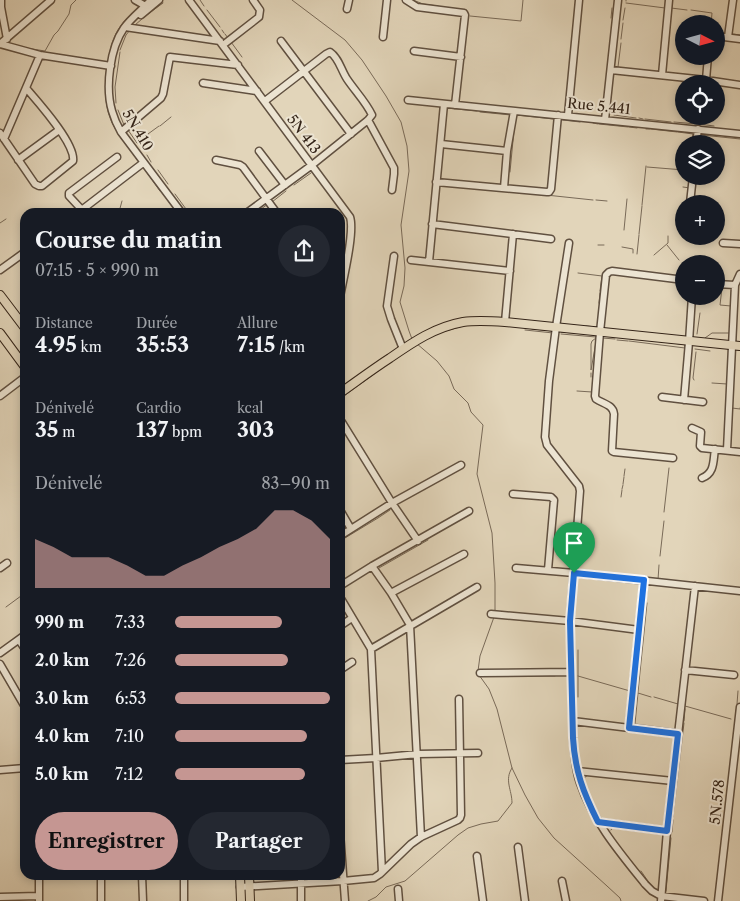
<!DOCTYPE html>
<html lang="fr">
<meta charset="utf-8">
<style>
:root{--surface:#171b24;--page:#242831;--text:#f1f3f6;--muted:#9ea1a6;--accent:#c59692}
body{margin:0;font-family:"Libre Caslon Text",serif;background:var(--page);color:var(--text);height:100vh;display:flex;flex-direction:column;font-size:19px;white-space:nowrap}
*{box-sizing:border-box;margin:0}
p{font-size:16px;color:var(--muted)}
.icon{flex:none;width:28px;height:28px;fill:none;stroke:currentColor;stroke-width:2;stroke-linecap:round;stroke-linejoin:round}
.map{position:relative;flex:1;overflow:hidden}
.drawer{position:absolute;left:20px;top:208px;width:325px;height:672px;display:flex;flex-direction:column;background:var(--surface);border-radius:15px;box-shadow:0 2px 8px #0003}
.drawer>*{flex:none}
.needle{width:32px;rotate:96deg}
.fabs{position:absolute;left:675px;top:15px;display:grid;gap:10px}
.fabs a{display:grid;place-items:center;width:50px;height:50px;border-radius:50%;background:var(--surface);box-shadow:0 2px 8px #0003;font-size:25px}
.pin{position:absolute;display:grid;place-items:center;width:42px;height:42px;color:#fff;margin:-51px -21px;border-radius:50% 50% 50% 0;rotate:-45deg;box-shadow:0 0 5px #0007}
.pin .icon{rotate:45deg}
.round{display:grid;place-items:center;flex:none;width:52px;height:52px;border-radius:26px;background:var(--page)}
.head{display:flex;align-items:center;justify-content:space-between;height:85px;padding:0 15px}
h1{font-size:22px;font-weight:700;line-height:38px}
.figures{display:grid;grid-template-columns:repeat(3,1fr);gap:8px;height:85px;padding:5px 15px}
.figures div{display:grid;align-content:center}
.figures b{font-size:21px;font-weight:700}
.figures small{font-size:14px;font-weight:400}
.figures p{font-size:14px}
.chart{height:140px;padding:10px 15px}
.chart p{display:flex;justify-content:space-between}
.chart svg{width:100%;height:90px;margin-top:5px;fill:var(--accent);opacity:.7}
.cta{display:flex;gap:10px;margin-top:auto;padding:10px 15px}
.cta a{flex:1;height:58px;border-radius:30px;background:var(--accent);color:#111;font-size:20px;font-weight:700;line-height:58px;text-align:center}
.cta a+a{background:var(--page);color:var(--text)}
ul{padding:0 15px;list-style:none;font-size:16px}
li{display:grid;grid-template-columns:80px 60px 1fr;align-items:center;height:38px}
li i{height:12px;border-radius:6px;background:var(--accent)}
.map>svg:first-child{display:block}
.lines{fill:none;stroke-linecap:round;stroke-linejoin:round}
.stream{stroke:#796a58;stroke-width:1}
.minor-casing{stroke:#605040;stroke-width:9}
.major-casing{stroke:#342418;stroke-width:10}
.minor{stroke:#ece4d2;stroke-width:6}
.major{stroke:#e2d5ba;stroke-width:8}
.route-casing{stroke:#fff;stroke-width:10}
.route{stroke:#1a73e8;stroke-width:6}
.labels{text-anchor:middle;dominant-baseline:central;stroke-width:4;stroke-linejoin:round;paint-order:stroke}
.street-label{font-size:14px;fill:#342418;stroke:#ece4d2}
</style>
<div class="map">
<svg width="740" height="901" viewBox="0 0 740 901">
<rect width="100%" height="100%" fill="#e2d5ba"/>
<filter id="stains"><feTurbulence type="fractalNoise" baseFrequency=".004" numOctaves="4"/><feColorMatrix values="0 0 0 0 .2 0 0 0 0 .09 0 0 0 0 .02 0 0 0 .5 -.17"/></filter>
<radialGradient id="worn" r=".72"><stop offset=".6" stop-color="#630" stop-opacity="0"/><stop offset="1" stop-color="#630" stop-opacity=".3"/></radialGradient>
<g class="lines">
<!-- stream -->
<path class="stream" d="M200,0L204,6
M292,0L345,40L362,60L386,96L401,122L407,146L409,171L401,225L405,268L404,286L400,302L409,331L412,339
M413,0L423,4L438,6
M626,1V0
M626,3L665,8
M671,8L687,10
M207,10L220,27
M691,10L712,13L711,24
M470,16L521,21L523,0
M144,17L163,3
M611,18L612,8
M623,20L625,8
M135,25L142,19
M222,30L224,33
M716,33L725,34
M225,34L228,38
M733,34L740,35
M621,39L623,23
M231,42L242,57
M26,48L45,51L54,35L58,31L69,14L71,5L76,0
M120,50L126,35L130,30
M108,62C112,37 117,25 138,9
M107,67C104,91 104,113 118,133
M618,67L621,43
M116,103L115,87L120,52
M446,108L477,111
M118,110L124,125
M480,112L511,115
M517,115L553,119
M614,115L636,118
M639,118L643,119
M645,119L671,122
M563,120L580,122
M674,122L697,124
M593,123L598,124
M599,124L628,127
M699,124L714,126
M160,126L171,117
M629,127L637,128
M646,129H650
M651,129L677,132
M128,130L137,143
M678,132L693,134L691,144
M148,134L159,126
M702,135L740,139
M142,139L148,135
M129,148L138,161
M147,155L151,162
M143,167L160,191
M647,167L684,170
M158,170L168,184
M510,172L514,130
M294,185L311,173
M683,187L690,188
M524,193L540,194
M175,194L186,209
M546,195L593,200
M596,200L607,201
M272,202L286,191
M642,205L646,166
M172,206L177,212
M119,212L122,201
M257,212L268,204
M0,223L6,219
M624,230L627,199
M639,234L642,206
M347,240L348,235
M598,245H604
M667,245L679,260
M622,247L633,249V253
M637,254L639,235
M654,255L668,243V236
M684,263L693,264
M578,273L602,276L600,291
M722,288L720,305L731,306
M599,303L600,293
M586,326L597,327
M532,329L553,331
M525,330L553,333
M442,332L467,325
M561,332L596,335
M561,334L596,337
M697,334L700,313
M602,336L616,337
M617,337L644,340
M596,338L592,341L591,344V370L596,342
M602,338L615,339
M705,338L712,333H729
M617,340L628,341
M645,340L672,343
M629,341L685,348
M416,343L437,361L449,376L454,389L468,403L471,412L483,425L477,474L492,533L495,583V611
M673,343L686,345
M701,346L730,349
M695,349L710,351
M737,350H740
M591,377V373
M694,380L693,378L696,352
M712,383L727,384
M577,391L592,392
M340,399L396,358
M732,408L740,409V408
M724,448V439
M624,476L625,469
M623,484L624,477
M622,489L623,485
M621,497L622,490
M664,512L669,468
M340,541L378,518L390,510
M660,556L664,521
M379,568L428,540
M658,580L659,565
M6,607L25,593
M578,650V697
M478,671L480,656L494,617
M479,675L489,689L497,709L512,768L525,795L538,818L554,838L607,886L620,898L621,901
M513,676H555
M578,676L630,691
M638,692L647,603
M638,693L635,724L674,729
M638,693L651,697
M654,697L678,704
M737,704L738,691
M685,706L731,719
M736,717V710
M684,721L685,709
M584,778L588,775
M673,817L684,723
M611,830L614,826
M672,832L673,820
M641,871L650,884
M652,886L655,889
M666,891L671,838
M368,901L376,897L386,887L405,881L458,835L468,828L481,824L498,821L512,803C512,790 504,780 512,768"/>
<defs>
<path id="minor" d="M1,0V7L7,39
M135,0L149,8
M151,0C142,10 131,18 124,28C110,48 105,87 112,111C114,118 117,125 121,132L181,212
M189,0L350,217C355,232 343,280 340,297
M406,0L417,7L464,13L465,15L455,105
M347,9L349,0
M141,15L159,0
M125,27L220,41
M716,36L740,39
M383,37L387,0
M728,37L733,0
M281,41L351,134
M0,44L40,55L111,66
M0,44L51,0
M223,45L259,17L260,10L253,0
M414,51L461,57
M611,70L706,80L740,85
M662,75L669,0
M706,80L708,56
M203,83L257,91
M408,100L740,134
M568,115L579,0
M368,120L394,168V174L392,190
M605,120L618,0
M121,132L161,98L163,94L170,57L238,65
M0,133L35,184L39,186H42L73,161C76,144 38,102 26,88
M4,139L40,55
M441,144L507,151
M696,144L698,129
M259,151L285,185
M18,160L59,130
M216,160L240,165L243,167L276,212
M436,182L547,192H549L551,189L558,115
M504,188L507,151L514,111
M690,203L693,176
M82,210L69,196V193L117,157
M79,212L143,163
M248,212L312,165L368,120L372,115C366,102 355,91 347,79C341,70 339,58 330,52L326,54L265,101
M432,224L551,239
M569,243L556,327L549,381L545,437L547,445L579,486L580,491L570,621L573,738C574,753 575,769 580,783C593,821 620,853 645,884L652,891L661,896L704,901
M723,243L740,244
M394,256L387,306L391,319L403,349
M411,260L510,271
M429,262L444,104
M0,270L25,252
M716,284L735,285
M505,322L513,234
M0,396L25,377
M662,397L703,402
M684,400L689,342L692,296
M340,419L392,503L418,541
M692,428L701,432L700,446L702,448L740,452
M727,450L735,285L740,274
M673,458L614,452L612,451L614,414C613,405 604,404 596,399L595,396L600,332L606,275L609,272L612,271L684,280
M702,478C715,473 713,461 715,449
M513,494L551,497L554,500L548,570
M340,510L351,529
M340,536L392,503L461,465
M372,566L391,593L410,625L421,837
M0,568L7,563
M516,568L574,573L740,591
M340,586L372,566L469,511
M391,593L464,554
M340,597L371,649L382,872
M491,614L570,621L639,630
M340,626L352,618
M19,640L25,649
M371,649L477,587
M0,653L25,635
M0,664L25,707
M340,670L352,662
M685,670L734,675
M480,673L571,672
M573,721L678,734
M629,728L644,580
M340,760L376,758L418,754L478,753
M0,770L25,768
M577,771L673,781
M598,822L667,831
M340,833L345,901
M518,847L525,901
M477,856L483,901
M39,875V901
M101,875V901
M142,875L143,901
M184,875V901
M301,875V901
M562,881L566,901
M240,887L343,881L374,878L380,874L411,844L421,837L458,820L460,818L461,815L459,699
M398,889L399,901
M0,897L38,896
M661,901L667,831L695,586
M718,901L740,707"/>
<path id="major" d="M0,295L25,328
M0,333L25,367
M340,393C357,381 373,369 390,358C413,342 435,327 463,322C477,320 491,321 505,322L740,346
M240,875L241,901
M249,875L250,901"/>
</defs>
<!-- minor casing -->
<use href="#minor" class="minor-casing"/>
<!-- major casing -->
<use href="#major" class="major-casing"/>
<!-- minor -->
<use href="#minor" class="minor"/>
<!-- major -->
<use href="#major" class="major"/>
</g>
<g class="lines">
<defs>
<path id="route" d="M574,573L644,580L629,728L678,734L667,831L598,822C583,792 575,771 573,738L570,621Z"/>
</defs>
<!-- route casing -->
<use href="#route" class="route-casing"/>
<!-- route -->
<use href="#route" class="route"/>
</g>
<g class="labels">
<!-- street labels -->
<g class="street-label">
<text transform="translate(599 106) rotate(6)">Rue 5.441</text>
<text transform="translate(138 130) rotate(59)">5N.410</text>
<text transform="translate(304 134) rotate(53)">5N 413</text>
<text transform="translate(717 802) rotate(-84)">5N.578</text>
</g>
</g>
<rect width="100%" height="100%" filter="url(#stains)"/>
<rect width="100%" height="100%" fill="url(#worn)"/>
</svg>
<div class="fabs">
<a><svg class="needle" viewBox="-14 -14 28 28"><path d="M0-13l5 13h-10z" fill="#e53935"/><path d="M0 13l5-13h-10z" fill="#9ea1a6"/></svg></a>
<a><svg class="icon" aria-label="locate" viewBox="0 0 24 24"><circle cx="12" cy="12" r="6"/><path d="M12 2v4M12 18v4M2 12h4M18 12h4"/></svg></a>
<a><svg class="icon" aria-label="layers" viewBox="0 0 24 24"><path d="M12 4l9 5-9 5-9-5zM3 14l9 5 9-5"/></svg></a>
<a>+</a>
<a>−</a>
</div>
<div class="pin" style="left:574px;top:573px;background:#1e9e55"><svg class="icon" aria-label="arrive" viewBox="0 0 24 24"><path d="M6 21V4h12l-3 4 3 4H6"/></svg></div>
<section class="drawer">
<div class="head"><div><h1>Course du matin</h1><p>07:15 · 5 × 990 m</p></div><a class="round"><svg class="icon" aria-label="share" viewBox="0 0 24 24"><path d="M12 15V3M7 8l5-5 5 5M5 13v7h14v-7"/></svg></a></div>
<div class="figures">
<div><p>Distance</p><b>4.95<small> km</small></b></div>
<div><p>Durée</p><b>35:53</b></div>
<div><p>Allure</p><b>7:15<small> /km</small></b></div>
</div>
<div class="figures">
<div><p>Dénivelé</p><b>35<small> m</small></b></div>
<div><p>Cardio</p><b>137<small> bpm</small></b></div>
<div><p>kcal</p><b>303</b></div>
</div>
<div class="chart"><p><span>Dénivelé</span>83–90 m</p>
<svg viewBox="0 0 160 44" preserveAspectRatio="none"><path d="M0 44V20L10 24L20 29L30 29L40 29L50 33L60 38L70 38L80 33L90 29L100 24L110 20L120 15L130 6L140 6L150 11L160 20V44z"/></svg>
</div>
<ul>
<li><b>990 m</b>7:33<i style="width:69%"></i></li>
<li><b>2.0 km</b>7:26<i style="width:73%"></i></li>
<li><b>3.0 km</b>6:53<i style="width:100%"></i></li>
<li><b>4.0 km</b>7:10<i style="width:85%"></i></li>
<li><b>5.0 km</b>7:12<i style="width:84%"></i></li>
</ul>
<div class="cta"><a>Enregistrer</a><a>Partager</a></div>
</section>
</div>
